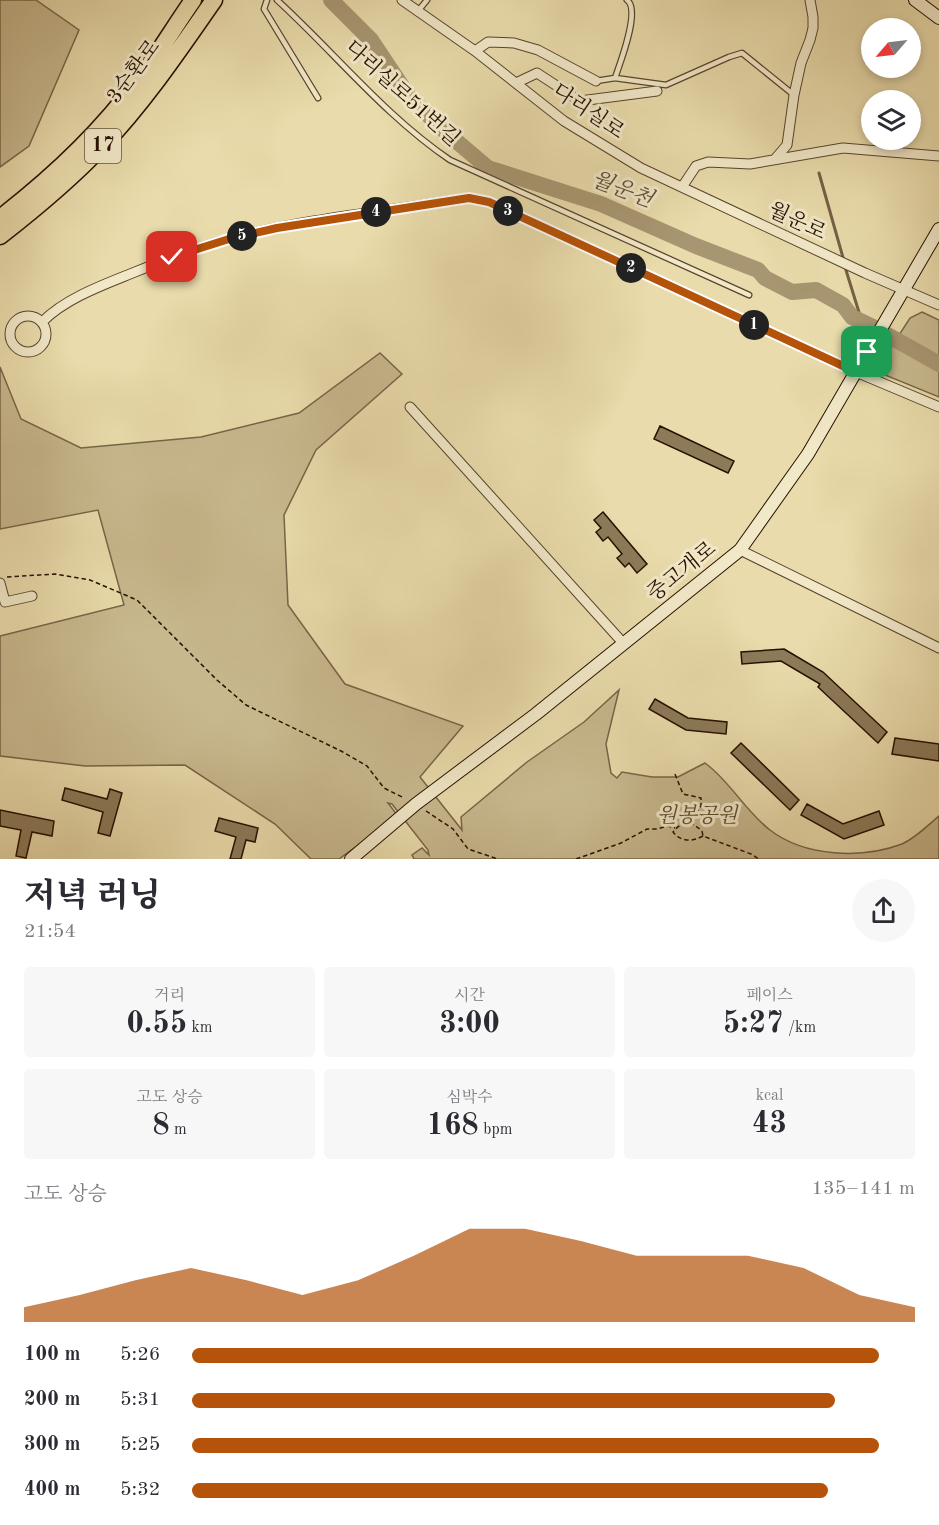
<!DOCTYPE html>
<html lang="ko">
<meta charset="utf-8">
<style>
:root{--surface:#fff;--page:#f7f7f7;--text:#2b2b33;--muted:#7c7c81;--accent:#b45309}
body{margin:0;font-family:"Old Standard TT","Noto Serif KR",serif;background:var(--page);color:var(--text);height:100vh;display:flex;flex-direction:column;font-size:22px;white-space:nowrap}
*{box-sizing:border-box;margin:0}
p{font-size:20px;color:var(--muted)}
.icon{flex:none;width:33px;height:33px;fill:none;stroke:currentColor;stroke-width:2;stroke-linecap:round;stroke-linejoin:round}
.map{position:relative;height:859px;overflow:hidden}
.sheet{display:flex;flex-direction:column;background:var(--surface);flex:1}
.sheet>*{flex:none}
.needle{width:39px;rotate:242deg}
.buttons{position:absolute;left:861px;top:18px;display:grid;gap:12px}
.buttons a{display:grid;place-items:center;width:60px;height:60px;border-radius:50%;background:var(--surface);box-shadow:0 3px 9px #0003;font-size:30px}
.pin{position:absolute;display:grid;place-items:center;width:51px;height:51px;color:#fff;margin:-26px;border-radius:12px;box-shadow:0 3px 9px #0006}
.km{position:absolute;width:30px;height:30px;margin:-15px;border-radius:50%;background:#222;color:#fff;font-size:16px;line-height:30px;text-align:center}
.round{display:grid;place-items:center;flex:none;width:63px;height:63px;border-radius:32px;background:var(--page)}
.headline{display:flex;align-items:center;justify-content:space-between;height:102px;padding:0 24px}
h1{font-size:33px;font-weight:800;line-height:45px}
.stats{display:grid;grid-template-columns:repeat(3,1fr);gap:9px;height:102px;padding:6px 24px}
.stats div{display:grid;align-content:center;border-radius:6px;background:var(--page);text-align:center}
.stats b{font-size:30px;font-weight:800}
.stats small{font-size:16px;font-weight:400}
.stats p{font-size:16px}
.chart{height:168px;padding:12px 24px}
.chart p{display:flex;justify-content:space-between}
.chart svg{width:100%;height:108px;margin-top:6px;fill:var(--accent);opacity:.7}
ul{padding:0 24px;list-style:none;font-size:20px}
li{display:grid;grid-template-columns:96px 72px 1fr;align-items:center;height:45px}
li i{height:15px;border-radius:8px;background:var(--accent)}
.map>svg:first-child{display:block}
.green{fill:#c8b88e;stroke:#786447;stroke-width:1.5}
.lines{fill:none;stroke-linecap:round;stroke-linejoin:round}
.stream{stroke:#746044;stroke-width:3}
.river{stroke:#a79671;stroke-width:16}
.building{fill:#8c7a59;stroke:#271000;stroke-width:1.5}
.lane-casing{stroke:#58432b;stroke-width:7}
.street-casing{stroke:#58432b;stroke-width:11}
.secondary-casing{stroke:#271000;stroke-width:14}
.highway-casing{stroke:#271000;stroke-width:19}
.path{stroke:#271000;stroke-width:1.5;stroke-dasharray:4.5 3;stroke-linecap:butt}
.lane{stroke:#f1e8c8;stroke-width:4.5}
.street{stroke:#f1e8c8;stroke-width:9}
.secondary{stroke:#f1e8c8;stroke-width:12}
.highway{stroke:#e9dbab;stroke-width:16}
.route-casing{stroke:#fff;stroke-width:12}
.route{stroke:#b45309;stroke-width:8}
.labels{text-anchor:middle;dominant-baseline:central;stroke-width:6;stroke-linejoin:round;paint-order:stroke}
.shield{fill:#f1e8c8;stroke:#64513c;stroke-width:1.5}
.shield-label{font-size:20px;font-weight:bold;fill:#271000}
.street-label{font-size:21px;fill:#271000;stroke:#f1e8c8}
.park-label{font-size:21px;font-style:italic;fill:#5f4b32;stroke:#f1e8c8}
.water-label{font-size:22px;font-style:italic;fill:#614c33;stroke:#f1e8c8}
</style>
<div class="map">
<svg width="939" height="859" viewBox="0 0 939 859">
<rect width="100%" height="100%" fill="#e9dbab"/>
<filter id="stains"><feTurbulence type="fractalNoise" baseFrequency=".00333" numOctaves="4"/><feColorMatrix values="0 0 0 0 .2 0 0 0 0 .09 0 0 0 0 .02 0 0 0 .5 -.17"/></filter>
<radialGradient id="worn" r=".72"><stop offset=".6" stop-color="#630" stop-opacity="0"/><stop offset="1" stop-color="#630" stop-opacity=".3"/></radialGradient>
<!-- green -->
<path class="green" d="M0,0H36L79,30L29,146L0,167Z
M922,312L939,320V397L885,375L879,366L910,318Z
M380,353L402,374L316,450L284,515L288,605L345,684L463,726L420,777L462,830L461,817L527,762L584,722L619,690L606,744L611,773L617,778L622,772L652,777H678L705,763C730,781 745,811 770,830C805,857 862,859 902,844C916,838 928,825 939,816V859H414L412,855L422,848L429,855L428,850L392,804L388,803L398,816L339,859H311L275,824L185,765L85,766L0,756V636L124,605L98,510L0,529V367L21,419L81,448L201,437L299,413Z"/>
<g class="lines">
<!-- stream -->
<path class="stream" d="M819,173L844,261
M845,267L862,322"/>
<!-- river -->
<path class="river" d="M331,0L371,40L409,97L448,134L488,168L601,204L696,246L758,270L765,278L792,292L816,290L843,305L852,317L873,327L939,364"/>
</g>
<!-- building -->
<path class="building" d="M660,426L734,461L728,473L654,439Z
M603,512L647,564L637,573L629,563L625,567L617,558L622,554L608,537L603,541L596,532L601,528L594,520Z
M784,649L823,672L887,732L878,743L818,687L820,684L781,661L742,664L741,652Z
M655,699L688,718L727,722L726,734L686,730L649,709Z
M895,738L939,744V761L892,754Z
M741,743L799,800L790,810L731,753Z
M65,788L107,799L110,789L122,793L110,836L98,833L103,812L62,800Z
M807,804L843,824L879,811L884,825L844,839L801,815Z
M0,810L54,821L52,836L32,832L26,858L16,856L21,830L0,826Z
M219,818L258,828L255,842L246,840L241,859H230L236,837L215,831Z"/>
<g class="lines">
<defs>
<path id="lane" d="M267,0L264,9L318,98
M277,0C335,53 385,116 450,160L749,295
M418,11L427,0
M615,78C620,63 641,10 627,0
M596,81L615,78L666,85L729,57L742,53L794,95"/>
<path id="street" d="M402,0L475,51L564,121L641,168L865,273L939,305
M475,51L488,42L514,43L538,50L596,81
M516,83L537,73L580,101L657,91
M775,159L787,145L794,95L801,63L810,40L813,28V17L810,0
M682,187L696,166L708,162L750,164L843,148L939,156
M10 334a18 18 0 1 1 36 0a18 18 0 1 1-36 0Z
M42,322C65,299 100,286 130,274C162,261 195,248 229,239C308,218 389,211 469,198L489,202L856,372L939,407
M410,407L624,644
M740,550L939,648
M0,583L5,602L32,596"/>
<path id="secondary" d="M915,0L939,18
M351,859L416,804L536,714L740,550L808,454L939,229"/>
<path id="highway" d="M0,218C52,178 100,133 139,80C158,54 175,26 193,0
M0,236C36,208 72,178 103,145C145,101 179,50 214,0"/>
</defs>
<!-- lane casing -->
<use href="#lane" class="lane-casing"/>
<!-- street casing -->
<use href="#street" class="street-casing"/>
<!-- secondary casing -->
<use href="#secondary" class="secondary-casing"/>
<!-- highway casing -->
<use href="#highway" class="highway-casing"/>
<!-- path -->
<path class="path" d="M7,577L55,574L90,580L137,600L217,680L246,705L341,751L367,766L384,788L404,798
M675,774L683,794L701,798V806L690,822
M426,811L453,829L468,849L498,859
M703,836C692,842 681,842 673,832C683,820 691,821 702,831L703,836L751,854L759,859
M576,859L621,843L647,829H657L668,826L675,828"/>
<!-- lane -->
<use href="#lane" class="lane"/>
<!-- street -->
<use href="#street" class="street"/>
<!-- secondary -->
<use href="#secondary" class="secondary"/>
<!-- highway -->
<use href="#highway" class="highway"/>
</g>
<g class="lines">
<defs>
<path id="route" d="M172,257L229,239L277,228L469,198L489,202L856,372L867,352"/>
</defs>
<!-- route casing -->
<use href="#route" class="route-casing"/>
<!-- route -->
<use href="#route" class="route"/>
</g>
<g class="labels">
<!-- shield labels -->
<rect class="shield" x="85" y="129" width="36" height="34" rx="4.5"/>
<g class="shield-label">
<text x="103" y="146">17</text>
</g>
<!-- street labels -->
<g class="street-label">
<text transform="translate(134 72) rotate(-53)">3순환로</text>
<text transform="translate(402 94) rotate(42)">다리실로51번길</text>
<text transform="translate(588 112) rotate(34)">다리실로</text>
<text transform="translate(797 222) rotate(25)">월운로</text>
<text transform="translate(682 572) rotate(-39)">중고개로</text>
</g>
<!-- park labels -->
<g class="park-label">
<text x="697" y="816">원봉공원</text>
</g>
<!-- water labels -->
<g class="water-label">
<text transform="translate(622 190) rotate(21)">월운천</text>
</g>
</g>
<rect width="100%" height="100%" filter="url(#stains)"/>
<rect width="100%" height="100%" fill="url(#worn)"/>
</svg>
<div class="buttons">
<a><svg class="needle" viewBox="-14 -14 28 28"><path d="M0-13l5 13h-10z" fill="#e53935"/><path d="M0 13l5-13h-10z" fill="#7c7c81"/></svg></a>
<a><svg class="icon" aria-label="layers" viewBox="0 0 24 24"><path d="M12 4l9 5-9 5-9-5zM3 14l9 5 9-5"/></svg></a>
</div>
<div class="pin" style="left:867px;top:352px;background:#1e9e55"><svg class="icon" aria-label="arrive" viewBox="0 0 24 24"><path d="M6 21V4h12l-3 4 3 4H6"/></svg></div>
<div class="pin" style="left:172px;top:257px;background:#d93025"><svg class="icon" aria-label="check" viewBox="0 0 24 24"><path d="M5 12l5 5 9-10"/></svg></div>
<b class="km" style="left:754px;top:325px">1</b>
<b class="km" style="left:631px;top:268px">2</b>
<b class="km" style="left:508px;top:211px">3</b>
<b class="km" style="left:376px;top:212px">4</b>
<b class="km" style="left:242px;top:236px">5</b>
</div>
<section class="sheet">
<div class="headline"><div><h1>저녁 러닝</h1><p>21:54</p></div><a class="round"><svg class="icon" aria-label="share" viewBox="0 0 24 24"><path d="M12 15V3M7 8l5-5 5 5M5 13v7h14v-7"/></svg></a></div>
<div class="stats">
<div><p>거리</p><b>0.55<small> km</small></b></div>
<div><p>시간</p><b>3:00</b></div>
<div><p>페이스</p><b>5:27<small> /km</small></b></div>
</div>
<div class="stats">
<div><p>고도 상승</p><b>8<small> m</small></b></div>
<div><p>심박수</p><b>168<small> bpm</small></b></div>
<div><p>kcal</p><b>43</b></div>
</div>
<div class="chart"><p><span>고도 상승</span>135–141 m</p>
<svg viewBox="0 0 160 44" preserveAspectRatio="none"><path d="M0 44V38L10 33L20 27L30 22L40 27L50 33L60 27L70 17L80 6L90 6L100 11L110 17L120 17L130 17L140 22L150 33L160 38V44z"/></svg>
</div>
<ul>
<li><b>100 m</b>5:26<i style="width:95%"></i></li>
<li><b>200 m</b>5:31<i style="width:89%"></i></li>
<li><b>300 m</b>5:25<i style="width:95%"></i></li>
<li><b>400 m</b>5:32<i style="width:88%"></i></li>
</ul>
</section>
